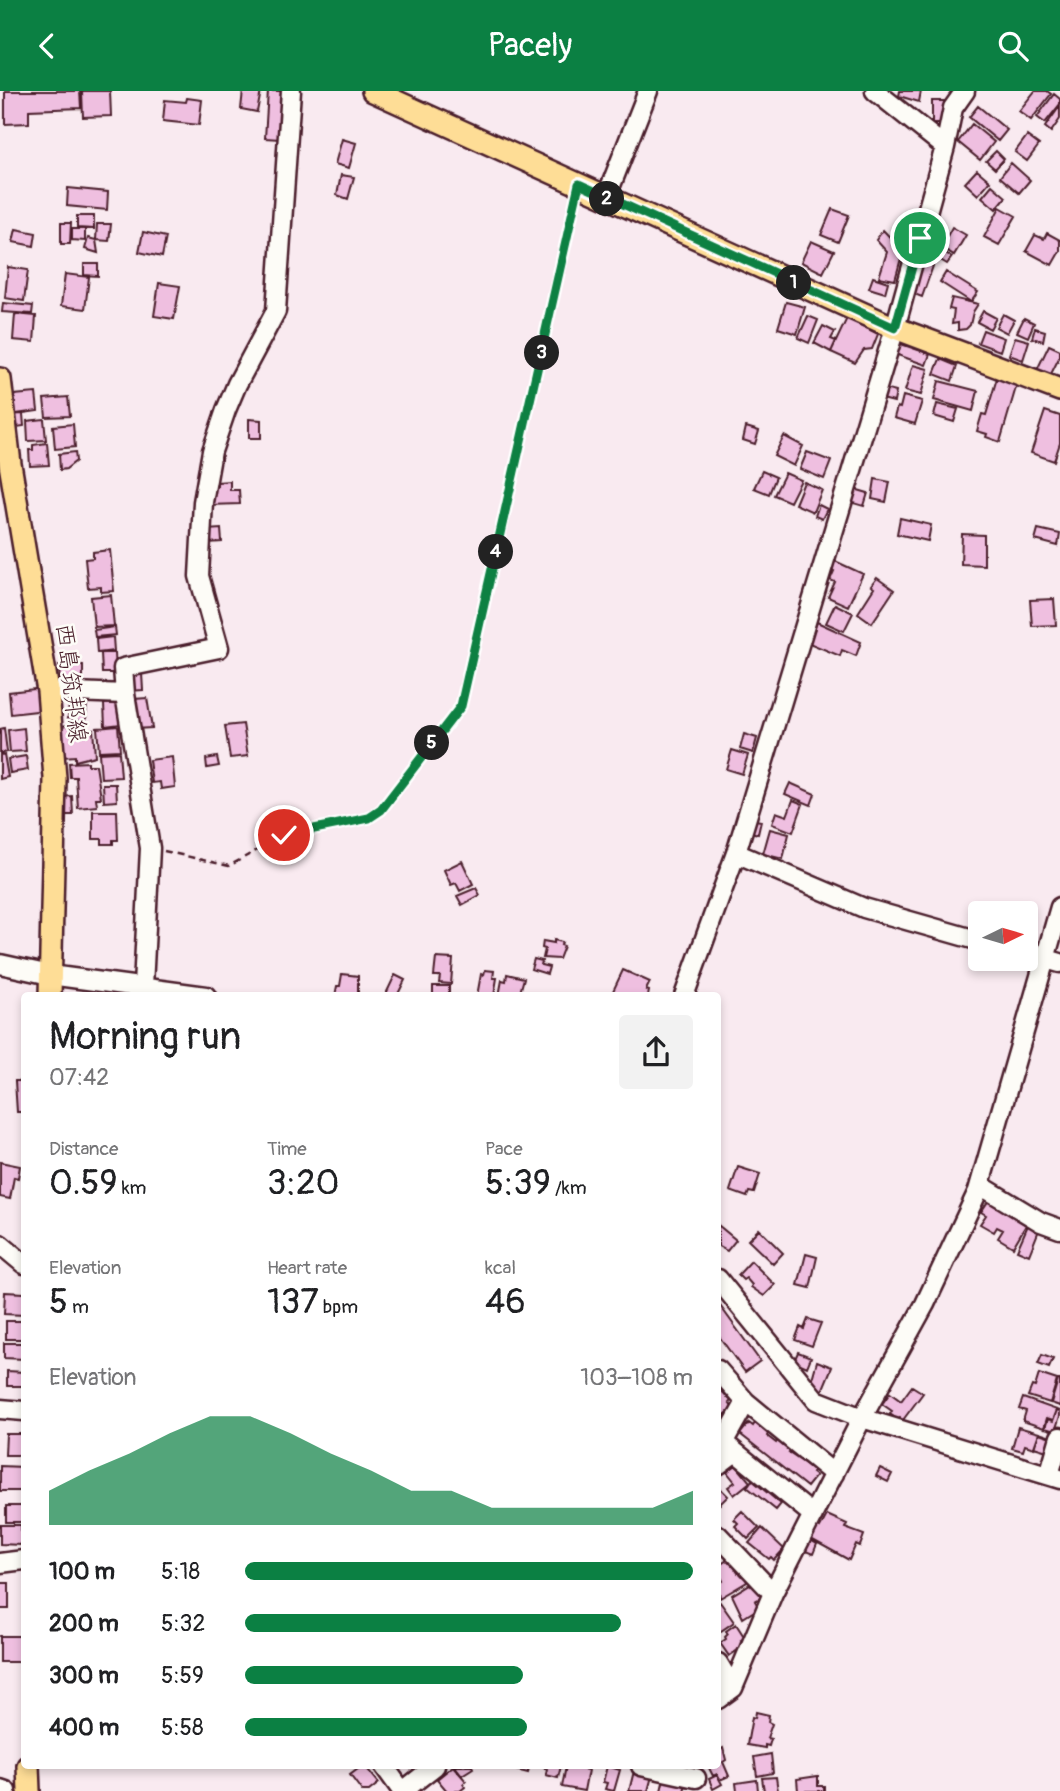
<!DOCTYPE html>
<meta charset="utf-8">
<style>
:root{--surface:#fff;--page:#f2f2f2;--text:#202124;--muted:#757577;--accent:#0b8043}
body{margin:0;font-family:Pangolin,"Klee One",sans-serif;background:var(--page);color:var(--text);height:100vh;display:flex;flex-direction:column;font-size:26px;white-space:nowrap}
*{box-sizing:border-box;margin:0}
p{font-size:23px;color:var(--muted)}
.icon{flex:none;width:38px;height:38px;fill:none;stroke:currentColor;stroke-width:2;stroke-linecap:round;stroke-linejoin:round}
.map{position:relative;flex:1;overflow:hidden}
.side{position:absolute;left:21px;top:901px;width:700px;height:777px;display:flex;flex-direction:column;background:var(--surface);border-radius:7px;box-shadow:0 4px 10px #0003}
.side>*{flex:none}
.needle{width:46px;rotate:85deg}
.controls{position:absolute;left:968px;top:810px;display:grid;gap:14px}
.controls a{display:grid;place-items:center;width:70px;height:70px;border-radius:7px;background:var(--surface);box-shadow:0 4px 10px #0003;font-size:35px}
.pin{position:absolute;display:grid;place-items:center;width:60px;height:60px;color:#fff;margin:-30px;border:4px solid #fff;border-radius:50%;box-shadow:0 2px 7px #0007}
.km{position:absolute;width:35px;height:35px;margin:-18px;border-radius:50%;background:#222;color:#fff;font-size:19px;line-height:35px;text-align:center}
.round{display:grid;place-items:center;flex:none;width:74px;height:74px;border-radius:7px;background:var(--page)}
.headline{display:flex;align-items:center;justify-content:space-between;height:119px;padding:0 28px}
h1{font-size:38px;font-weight:600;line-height:52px}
.metrics{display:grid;grid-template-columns:repeat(3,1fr);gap:10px;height:119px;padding:7px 28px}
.metrics div{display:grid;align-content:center}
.metrics b{font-size:35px;font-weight:600}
.metrics small{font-size:19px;font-weight:400}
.metrics p{font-size:19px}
.chart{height:196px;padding:14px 28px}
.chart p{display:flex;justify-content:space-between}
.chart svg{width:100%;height:126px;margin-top:7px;fill:var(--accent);opacity:.7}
ul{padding:0 28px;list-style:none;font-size:23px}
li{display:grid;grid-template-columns:112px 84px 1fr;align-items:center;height:52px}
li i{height:18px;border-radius:9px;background:var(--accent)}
header{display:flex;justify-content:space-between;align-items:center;height:91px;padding:0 28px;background:var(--accent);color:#fff;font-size:32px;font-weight:600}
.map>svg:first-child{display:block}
.building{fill:#efbfe0;stroke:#4a1f2b;stroke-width:2}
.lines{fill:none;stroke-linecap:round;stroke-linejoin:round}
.minor-casing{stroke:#4a1f2b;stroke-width:23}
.major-casing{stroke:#4a1f2b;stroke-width:26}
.path{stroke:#4a1f2b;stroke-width:2.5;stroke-dasharray:7 5;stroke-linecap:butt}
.minor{stroke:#fdfcf7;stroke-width:18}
.major{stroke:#fedd96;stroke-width:21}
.route-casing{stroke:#fff;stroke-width:14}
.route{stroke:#0b8043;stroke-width:9}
.labels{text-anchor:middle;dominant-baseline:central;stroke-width:5;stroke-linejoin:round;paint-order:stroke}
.street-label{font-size:24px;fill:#4a1f2b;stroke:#fdfcf7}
</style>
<header><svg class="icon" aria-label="back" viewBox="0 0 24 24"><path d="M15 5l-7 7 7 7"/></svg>Pacely<svg class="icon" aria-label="search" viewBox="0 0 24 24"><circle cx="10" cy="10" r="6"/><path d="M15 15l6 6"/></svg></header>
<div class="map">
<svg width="1060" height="1700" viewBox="0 0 1060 1700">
<rect width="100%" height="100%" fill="#f9eaf0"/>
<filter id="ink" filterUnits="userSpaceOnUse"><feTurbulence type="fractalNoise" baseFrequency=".0143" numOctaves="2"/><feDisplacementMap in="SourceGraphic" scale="14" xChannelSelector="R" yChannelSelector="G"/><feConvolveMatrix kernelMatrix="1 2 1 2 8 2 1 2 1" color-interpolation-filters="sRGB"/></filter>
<g filter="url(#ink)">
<!-- building -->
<path class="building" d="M5,0H80L81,17L29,19V32L5,33Z
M82,0H110L111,25L83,26Z
M243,0H261L257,21L241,18Z
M268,0H284L280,48L265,47Z
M900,0H921L919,11L899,5Z
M1035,0H1047L1051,3L1031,29L1019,20Z
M1054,3L1060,8V13L1045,32L1037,26Z
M187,7L202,9L199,34L163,30L165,9L186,11Z
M932,10H947V33H932Z
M978,15L1007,39L998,50L969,26Z
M1060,15V28L1051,41L1045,36Z
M972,33L994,51L980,69L958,51Z
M1027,45L1039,54L1027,70L1015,61Z
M342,48L356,52L349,77L335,73Z
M996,60L1004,68L995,78L986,70Z
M1011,72L1030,89L1019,102L1000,86Z
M977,79L990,90L978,104L965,92Z
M341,84L354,86L348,108L337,104Z
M992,94L1006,106L996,118L982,106Z
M68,97L108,101L107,119L67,115Z
M1000,116L1016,125L999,154L984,146Z
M832,118L849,124L838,151L821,144Z
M77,125H94V138L77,137Z
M61,132H71L70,153H61Z
M97,133H111L109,150L96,149Z
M952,136L966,144L954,164L941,156Z
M16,138L36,142L34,155L13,151Z
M72,138H85V150L72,149Z
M932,138L941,143L934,155L952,166L947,173L921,157Z
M883,139L903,160L895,189L879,186L887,161L876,149Z
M143,141L166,146L162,166L139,161Z
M1047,142L1060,149V160L1052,174L1026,160L1035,144L1044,148Z
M88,147L96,149L98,162L85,158Z
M811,150L834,160L823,182L801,171Z
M920,171L933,175L922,206L909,201Z
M84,173H98V185L84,184Z
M8,176L28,179L24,210L5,207Z
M946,181L978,201L971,211L940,191Z
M65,183L89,186L85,218L61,215Z
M873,186L888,191L885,202L869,197Z
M159,192L180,195L174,228L154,225Z
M952,207L978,213L973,221L970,234L966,238L958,239V232L952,233L954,219L949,218Z
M786,211L805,216L797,243L778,237Z
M3,212L33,215L32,223L2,221Z
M983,220L996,227L990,238L977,231Z
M15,223L36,225L34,251L13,249Z
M1003,223L1014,229L1007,242L996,236Z
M808,225L818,229L809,252L798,247Z
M847,227L878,243L872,258L864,259L855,272L831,261Z
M1024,227L1034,232L1028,246L1017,241Z
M823,235L835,241L831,248L836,250L831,261L814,252Z
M1035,237L1045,240L1043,250L1032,247Z
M983,239L1004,247L1000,260L978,252Z
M1015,246L1029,250L1023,269L1009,264Z
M898,252L930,263L926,274L895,263Z
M1049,254L1060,259V265L1049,287L1036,281Z
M940,268L957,275L952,290L934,283Z
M913,274L928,278L921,304L905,300Z
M997,287L1017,293L1000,351L986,346L987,343L977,340L982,323L986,324Z
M939,290L978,300L973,320L934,309Z
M880,297L896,301L894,311L878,307Z
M36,302L38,320L16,323L14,304Z
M903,305L922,310L915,333L894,327L897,316L900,317Z
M68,306L70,325L46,326L44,308Z
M937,313L958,318L954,331L934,325Z
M1045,320L1060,325V352L1054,370L1031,362Z
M23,323L24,335L9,337L8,324Z
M44,328L46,349L28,350L27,330Z
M249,328L261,329V347H249Z
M73,333L75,356L55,358L53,335Z
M746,336L759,340L755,353L743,349Z
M784,345L803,355L794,375L774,365Z
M47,352L49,374L30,375L29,359H33V354Z
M75,361L76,370L66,378L60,379L59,363Z
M807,361L831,370L824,388L800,378Z
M762,380L776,386L769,403L754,397Z
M785,382L801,389L790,411L774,404Z
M875,388L890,391L886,411L872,408Z
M230,390V399H239L240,413L208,414L207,396H217V391Z
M804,391L822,399L813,421L795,413Z
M851,397L868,402L864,415L847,410Z
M819,414L827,418L822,428L815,425Z
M900,427L931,434L928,450L897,443Z
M221,438L222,451L208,452L207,439Z
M1038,438L1060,443L1058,455L1035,449Z
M962,443L984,444V474L961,473Z
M110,459L114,500L101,501V496L88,497L85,468L93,467V461Z
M835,470L863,483L848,515L828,506L835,491L830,489L834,480L831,479Z
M877,487L894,499L872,532L858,522L874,497L871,495Z
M111,504L114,535L94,536L91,506Z
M1054,508L1056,534L1032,535L1030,509Z
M835,513L853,522L844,540L826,532Z
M817,531L861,551L856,565L842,559L840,565L809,552Z
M115,536L116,544L95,546L94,539Z
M113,546L114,560L97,562L96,548Z
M101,562H115L116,582H102Z
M59,574H83V597H60Z
M128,583H142L143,599L129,600Z
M43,597L45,619L11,623L9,601Z
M147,607L152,637L134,638V608Z
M69,608L87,609L86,630L68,629Z
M120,612L121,633L105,635L104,613Z
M86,633V639L93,638L95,665L75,670V665L62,666L59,635Z
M243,633L248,665L230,667L225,635Z
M118,635L120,659L99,660L97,637Z
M4,637L7,661L0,662V638Z
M24,637L26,660L10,661L8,639Z
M744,643L757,647L753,662L740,658Z
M732,659L748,664L742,683L726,678Z
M119,661L121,686L101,687L99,662Z
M4,663L8,686L0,688V664Z
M26,665L28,679L10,682L8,668Z
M172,666L175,696L161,698L160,691L152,692L149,669Z
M217,666L219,675L207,677L206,668Z
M88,671V674H96L101,707H96L97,715L78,717L76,686H70L69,672Z
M790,692L815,703L811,714L785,703Z
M103,693H116L117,710L104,711Z
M72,705L73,724H63L61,706Z
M793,709L803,713L793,741L772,733L776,721L787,725Z
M93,720H117L118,749H113V753H102V748H93Z
M750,728L761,730L758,743L747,740Z
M770,738L789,743L783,768L763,763Z
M462,770L473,793L460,800L456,792L451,794L444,779Z
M476,797L480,804L462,814L457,805Z
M554,849L562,851L561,854L564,855L559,868L543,867L545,858L542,857L543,850L554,852Z
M436,867L453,868L451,893L439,892L440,885H434Z
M534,868L542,870L541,874L549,876L547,883L531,878Z
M485,879L494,880L493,887H497L494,905H477L481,883L484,884Z
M623,879L650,891L646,899L649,900L648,905H622L613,900Z
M342,883L358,885V905H335L337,895H340Z
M507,883L524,887L519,905H499L502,889L506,890Z
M395,884L405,889L397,905H385Z
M433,895H449V905H433Z
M15,990H24V1021H17Z
M0,1071L20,1075L18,1087L14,1086L10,1108L0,1106Z
M738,1076L760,1083L754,1102L749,1101L747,1106L730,1100Z
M989,1109L1026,1134L1013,1156L998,1147L1003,1139L997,1136L994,1141L980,1133L986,1124L981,1121Z
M718,1134L736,1149L727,1160L718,1155Z
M1028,1134L1039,1139L1029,1164L1017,1159Z
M759,1138L783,1162L773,1173L748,1149Z
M806,1163L817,1166L810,1197L798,1194Z
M751,1170L775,1194L764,1205L751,1196L752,1194L746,1187L743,1189L738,1184Z
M5,1201L24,1202V1224L4,1223Z
M718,1212L760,1270L745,1281L718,1244Z
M808,1228L821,1232L812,1255L795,1249L800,1236L804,1238Z
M6,1230H24V1248H6Z
M4,1252H24V1268L4,1267Z
M798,1261L811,1266L807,1276L794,1270Z
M1042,1264L1053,1268L1049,1277L1038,1273Z
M817,1270L832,1276L822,1300L810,1295Z
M7,1280L24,1281V1295H7Z
M1039,1283L1057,1289L1050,1312L1028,1305L1032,1295L1035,1296Z
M1058,1289H1060V1315L1051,1312Z
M912,1295L923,1302L903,1329L900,1327L898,1329L890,1323L892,1320L882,1313L890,1302L901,1310Z
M719,1297L731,1310L729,1312L733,1317L721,1327L718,1323V1298Z
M1023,1307L1057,1319L1053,1329L1047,1327L1044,1337L1023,1330L1026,1320L1019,1318Z
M1057,1319L1060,1320V1325L1055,1340L1045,1337L1048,1328L1053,1330Z
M749,1332L753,1335L755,1332L768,1343L767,1345L776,1352L777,1350L791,1360L789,1362L814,1379L812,1382L816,1385L807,1396L740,1343Z
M1018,1336L1039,1342L1034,1357L1025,1354L1023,1360L1012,1357Z
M1039,1342L1051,1346L1047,1360L1034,1356Z
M6,1343H24V1364H5Z
M736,1374L750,1391L734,1404L728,1396L735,1391L727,1381Z
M0,1375L24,1376V1400H0Z
M880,1377L892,1383L888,1391L876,1385Z
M752,1389L781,1413L776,1419L747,1396Z
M718,1395L728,1405L720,1413L718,1410Z
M6,1415H22V1431H6Z
M742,1420L759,1437L748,1448L735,1435L738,1432L734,1428Z
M827,1424L847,1433L845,1437L864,1444L860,1455L856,1453L849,1469L809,1447L815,1434L820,1437Z
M0,1434H21V1454L0,1453Z
M762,1437L784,1458L774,1469L771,1466L769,1468L749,1452Z
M808,1448L817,1453L813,1463L803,1459Z
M729,1468L738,1482L743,1479L747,1491L720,1507L718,1493L723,1490L718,1481V1475Z
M755,1490L764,1505L755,1510L759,1517L743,1527L732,1504Z
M0,1492H9V1518H0Z
M720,1511L734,1531L718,1542V1513Z
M736,1533L745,1547L741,1549L745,1554L729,1565L720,1552L726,1548L725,1546L728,1543L726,1540Z
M0,1545H22V1571H0Z
M756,1621L769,1624L768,1631L772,1633L767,1647L771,1648L769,1655L765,1654V1657L747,1654L752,1626L755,1627Z
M723,1657L726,1669L723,1671L729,1685L720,1689L717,1683L713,1685L708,1675H718V1660Z
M771,1663L773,1682L757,1685L754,1666Z
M362,1675H365L379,1692L369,1700H362L350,1684Z
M453,1675L466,1690L463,1693L465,1696L460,1700H447L437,1688Z
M455,1675H472L473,1677L462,1684Z
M508,1675H529L528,1682L508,1677Z
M545,1675H561L558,1687L546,1684L547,1678L544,1677Z
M566,1675L588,1679L584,1700L562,1696Z
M607,1675L620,1679L614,1700L605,1698L607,1692L603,1691Z
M634,1680L652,1685L648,1700H629Z
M717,1684L722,1693L713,1698L709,1688Z
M818,1685V1695H824V1700H798L797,1688Z
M776,1686L778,1700H764L762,1687Z
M664,1687L686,1693L684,1700H661Z
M757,1689L758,1700H737L736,1692Z"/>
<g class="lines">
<defs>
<path id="minor" d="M875,0L945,56
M606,107L648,0
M48,600L125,603
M736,762L864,817L980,850
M1026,862L1060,872
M0,873L50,884L206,905
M143,895L150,757L125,603L123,577L219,557L199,485L203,411L212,360L226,319L237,293L276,220L291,0
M684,905L736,762L895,237L945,56L953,17L965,0
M980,1094L1041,1131L1060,1138
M0,1153L24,1173
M718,1188L816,1309L862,1327L1060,1388
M718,1279L746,1311L834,1383
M0,1318L24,1320
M718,1347L813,1424
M723,1352L746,1311
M718,1374L734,1362
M1049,1384L1060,1346
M718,1444L773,1502
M0,1472L24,1469
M718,1572L733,1597
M718,1608L733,1597L773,1502L862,1327L925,1213L978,1100L1060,816
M384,1675L402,1700
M641,1675L696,1687
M0,1698L6,1700
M403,1700L435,1675"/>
<path id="major" d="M373,0L895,237L1060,299
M0,288L10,373L48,600L55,687L50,905
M28,1675L29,1700"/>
</defs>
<!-- minor casing -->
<use href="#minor" class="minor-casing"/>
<!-- major casing -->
<use href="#major" class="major-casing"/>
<!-- path -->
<path class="path" d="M164,760L229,775L284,744L369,727L381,719L461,615L575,111"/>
<!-- minor -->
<use href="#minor" class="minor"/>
<!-- major -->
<use href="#major" class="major"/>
</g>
</g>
<g class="lines" filter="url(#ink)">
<defs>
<path id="route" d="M284,744L369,727L381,719L461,615L579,93L895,237L920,147"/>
</defs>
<!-- route casing -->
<use href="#route" class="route-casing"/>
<!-- route -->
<use href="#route" class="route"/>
</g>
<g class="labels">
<!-- street labels -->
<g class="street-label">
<text transform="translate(71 592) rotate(83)">西島筑邦線</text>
</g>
</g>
</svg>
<div class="controls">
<a><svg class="needle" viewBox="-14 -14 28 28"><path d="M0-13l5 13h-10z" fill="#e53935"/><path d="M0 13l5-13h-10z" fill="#757577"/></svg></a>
</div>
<div class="pin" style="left:920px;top:147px;background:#1e9e55"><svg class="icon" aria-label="arrive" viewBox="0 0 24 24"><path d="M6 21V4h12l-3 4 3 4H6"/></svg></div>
<div class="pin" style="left:284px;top:744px;background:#d93025"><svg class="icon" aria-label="check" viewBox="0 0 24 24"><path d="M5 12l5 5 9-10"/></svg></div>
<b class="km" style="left:794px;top:192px">1</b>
<b class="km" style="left:607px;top:108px">2</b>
<b class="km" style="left:542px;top:262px">3</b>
<b class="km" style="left:496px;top:461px">4</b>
<b class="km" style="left:432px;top:652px">5</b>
<section class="side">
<div class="headline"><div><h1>Morning run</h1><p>07:42</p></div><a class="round"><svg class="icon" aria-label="share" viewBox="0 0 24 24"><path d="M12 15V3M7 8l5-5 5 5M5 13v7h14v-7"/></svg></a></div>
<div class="metrics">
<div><p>Distance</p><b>0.59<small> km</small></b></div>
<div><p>Time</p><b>3:20</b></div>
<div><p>Pace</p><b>5:39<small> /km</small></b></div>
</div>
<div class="metrics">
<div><p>Elevation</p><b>5<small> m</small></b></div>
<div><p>Heart rate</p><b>137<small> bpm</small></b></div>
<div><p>kcal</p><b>46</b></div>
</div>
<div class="chart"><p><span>Elevation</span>103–108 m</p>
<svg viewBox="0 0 160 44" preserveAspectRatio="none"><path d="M0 44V32L10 25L20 19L30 12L40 6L50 6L60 12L70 19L80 25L90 32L100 32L110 38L120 38L130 38L140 38L150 38L160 32V44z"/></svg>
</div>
<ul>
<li><b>100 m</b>5:18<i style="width:100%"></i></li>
<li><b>200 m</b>5:32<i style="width:84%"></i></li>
<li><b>300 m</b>5:59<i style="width:62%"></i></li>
<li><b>400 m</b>5:58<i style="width:63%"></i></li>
</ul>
</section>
</div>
